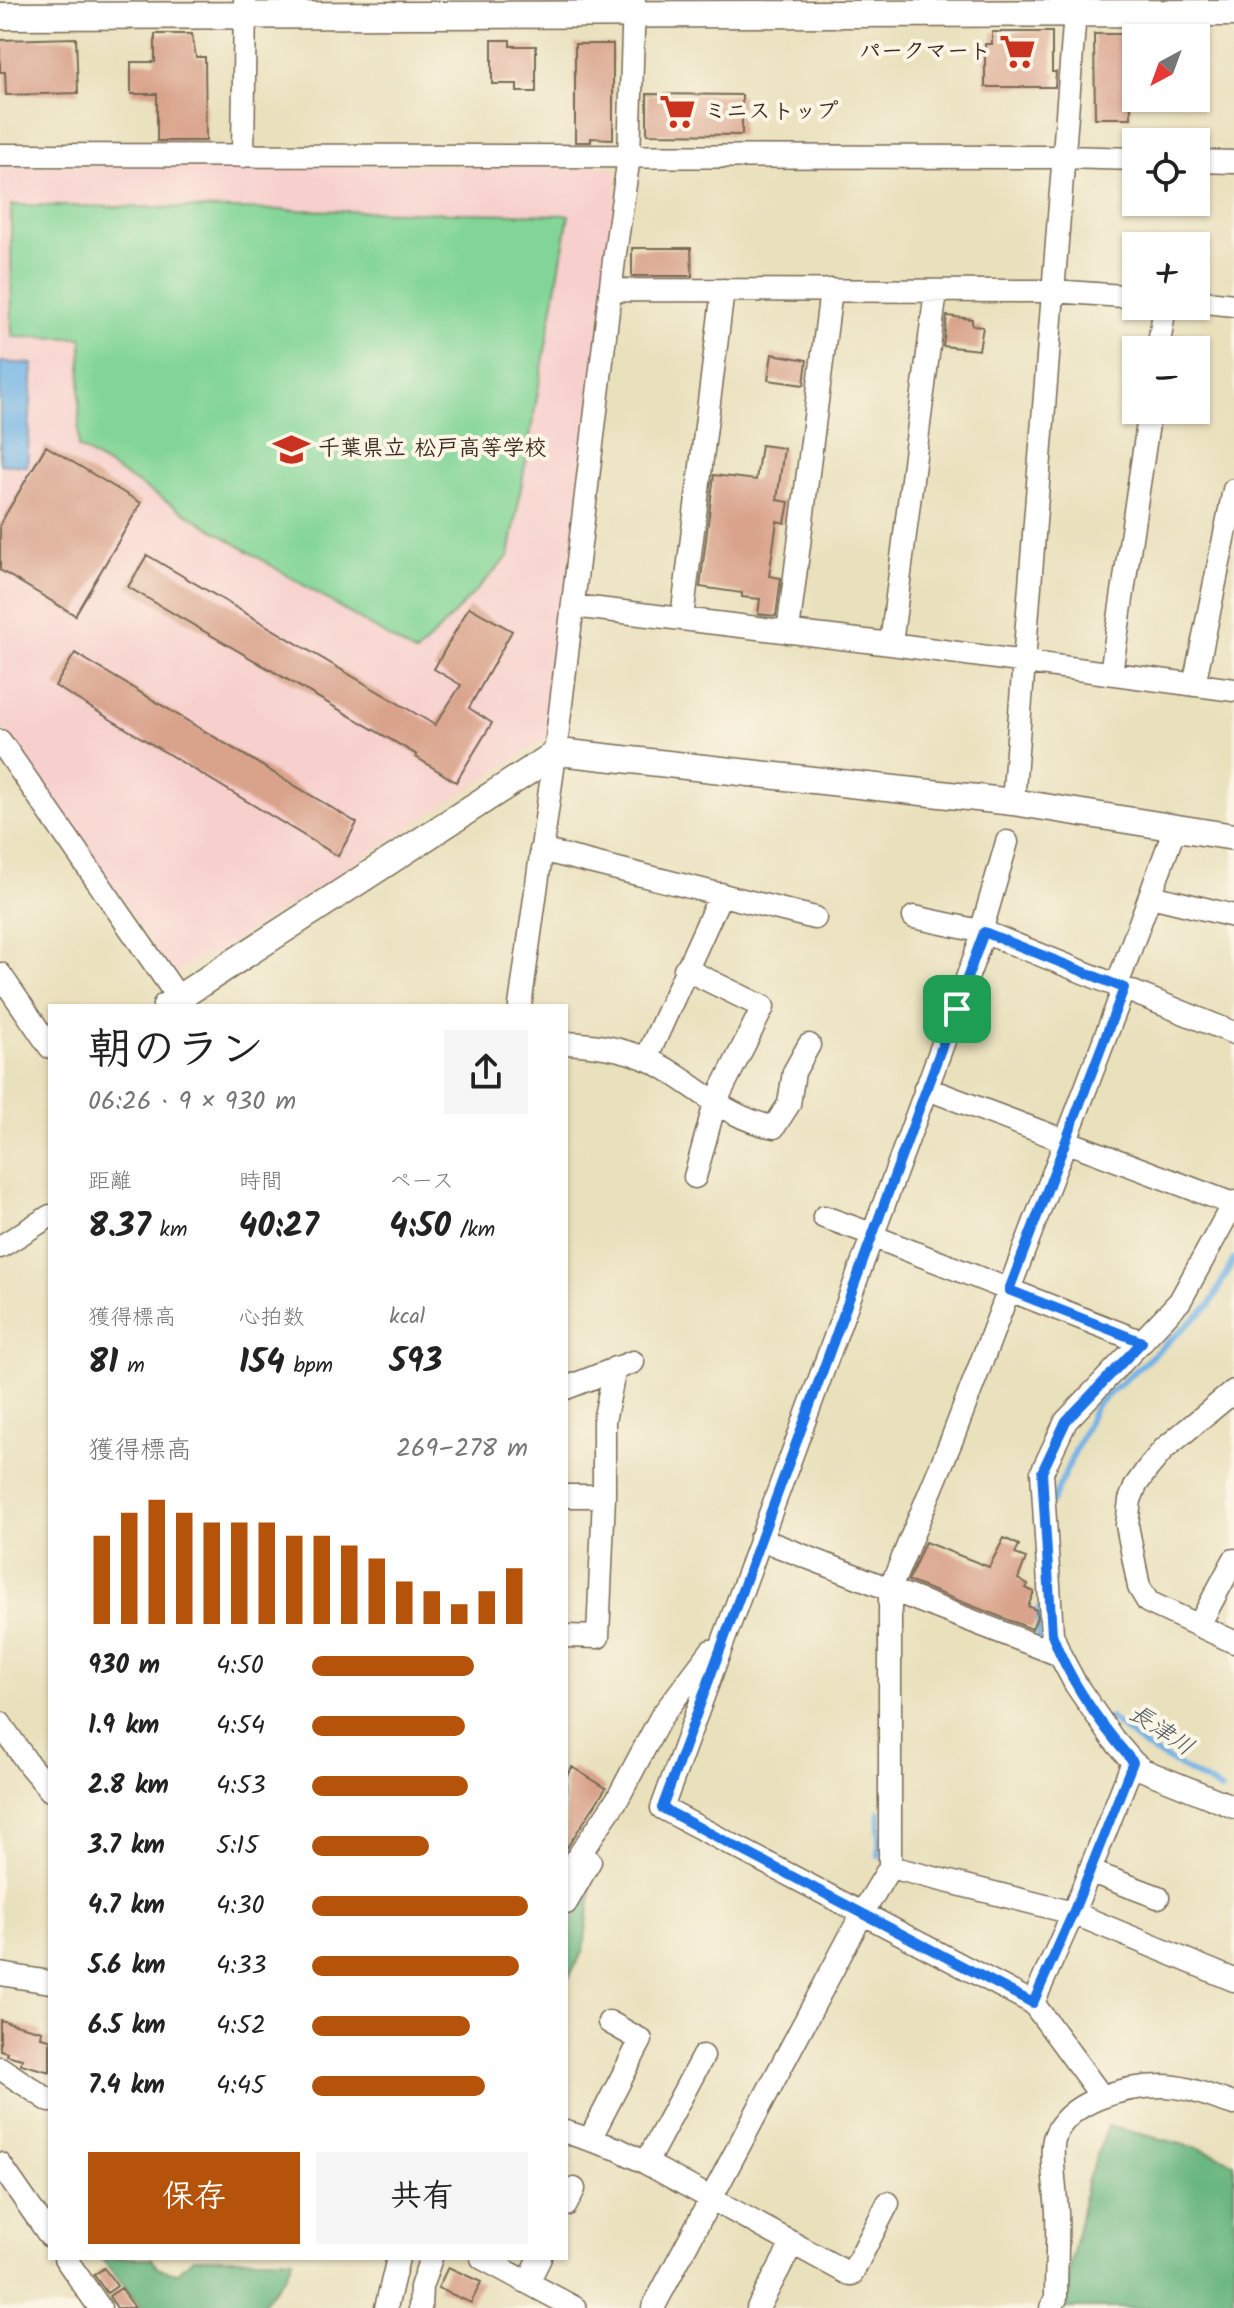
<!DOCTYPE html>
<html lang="ja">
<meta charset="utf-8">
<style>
:root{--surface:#fff;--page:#f6f6f6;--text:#222;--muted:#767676;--accent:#b45309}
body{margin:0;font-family:Kalam,"Klee One",sans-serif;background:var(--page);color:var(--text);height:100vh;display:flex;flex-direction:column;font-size:30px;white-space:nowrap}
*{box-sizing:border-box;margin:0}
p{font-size:26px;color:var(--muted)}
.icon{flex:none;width:44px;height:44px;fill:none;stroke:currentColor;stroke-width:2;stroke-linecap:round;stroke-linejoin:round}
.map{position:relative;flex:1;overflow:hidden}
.details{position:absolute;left:48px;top:1004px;width:520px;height:1256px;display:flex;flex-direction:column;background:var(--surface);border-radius:0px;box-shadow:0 2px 6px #0004}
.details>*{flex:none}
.needle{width:52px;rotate:221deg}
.buttons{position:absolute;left:1122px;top:24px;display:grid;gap:16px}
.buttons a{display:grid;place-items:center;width:88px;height:88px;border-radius:0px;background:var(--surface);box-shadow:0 2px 6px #0004;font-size:40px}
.pin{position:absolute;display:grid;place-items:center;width:68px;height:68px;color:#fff;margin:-34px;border-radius:16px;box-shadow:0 4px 12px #0006}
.round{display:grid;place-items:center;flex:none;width:84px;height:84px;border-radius:0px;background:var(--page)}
.overview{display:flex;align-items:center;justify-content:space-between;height:136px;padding:0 40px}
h1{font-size:44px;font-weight:800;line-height:60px}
.stats{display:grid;grid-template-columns:repeat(3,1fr);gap:12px;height:136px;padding:8px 40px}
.stats div{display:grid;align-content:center}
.stats b{font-size:34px;font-weight:800}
.stats small{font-size:22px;font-weight:400}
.stats p{font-size:22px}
.chart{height:224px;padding:16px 40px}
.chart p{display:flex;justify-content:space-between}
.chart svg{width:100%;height:144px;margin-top:8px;stroke:var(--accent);stroke-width:6}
.action{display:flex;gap:16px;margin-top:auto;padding:16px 40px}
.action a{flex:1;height:92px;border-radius:0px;background:var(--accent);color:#fff;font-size:32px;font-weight:800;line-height:92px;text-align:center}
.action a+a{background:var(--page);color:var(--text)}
ul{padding:0 40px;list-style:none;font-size:26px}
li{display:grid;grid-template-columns:128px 96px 1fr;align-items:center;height:60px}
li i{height:20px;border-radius:10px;background:var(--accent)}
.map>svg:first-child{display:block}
.built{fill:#f7d0cd}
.green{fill:#82d597;stroke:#5e805a;stroke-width:2}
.forest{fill:#69b680;stroke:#52704f;stroke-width:2}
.water{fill:#72b3e6;stroke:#566e82;stroke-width:2}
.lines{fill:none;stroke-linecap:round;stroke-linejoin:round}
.stream{stroke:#72b3e6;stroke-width:6}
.building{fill:#d9a38b}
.minor-casing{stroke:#786a55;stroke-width:25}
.tertiary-casing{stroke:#786a55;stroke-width:29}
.minor{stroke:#fff;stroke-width:22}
.tertiary{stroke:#fff;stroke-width:26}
.route-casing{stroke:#fff;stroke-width:16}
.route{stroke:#1a73e8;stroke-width:10}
.labels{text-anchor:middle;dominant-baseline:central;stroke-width:8;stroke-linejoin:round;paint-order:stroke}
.poi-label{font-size:22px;font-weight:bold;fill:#3b2a1e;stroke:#fcf5e5;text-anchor:start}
.water-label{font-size:24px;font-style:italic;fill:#4e5a64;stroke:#fcf5e5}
</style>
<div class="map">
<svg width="1234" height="2308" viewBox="0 0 1234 2308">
<rect width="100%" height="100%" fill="#fcf5e5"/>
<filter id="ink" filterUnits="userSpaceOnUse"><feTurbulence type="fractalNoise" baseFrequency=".0125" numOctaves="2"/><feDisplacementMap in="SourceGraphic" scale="16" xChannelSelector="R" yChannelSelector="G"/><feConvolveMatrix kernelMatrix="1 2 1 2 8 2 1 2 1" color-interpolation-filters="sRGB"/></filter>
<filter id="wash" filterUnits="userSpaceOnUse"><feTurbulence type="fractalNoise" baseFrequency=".006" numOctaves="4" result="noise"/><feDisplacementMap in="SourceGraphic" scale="32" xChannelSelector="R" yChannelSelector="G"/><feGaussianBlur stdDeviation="1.8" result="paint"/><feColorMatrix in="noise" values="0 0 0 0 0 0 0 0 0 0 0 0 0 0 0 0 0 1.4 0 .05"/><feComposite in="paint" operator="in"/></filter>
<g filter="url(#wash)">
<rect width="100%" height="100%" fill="#e9e0bc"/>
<!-- built -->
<path class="built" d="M0,166H610L618,175L548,738L211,956L205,955L174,976L0,724Z"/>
<!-- green -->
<path class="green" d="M11,205L569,215L509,556L416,654L78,447L82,338L12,337Z"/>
<!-- forest -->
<path class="forest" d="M584,1871L592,1882L584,1950L566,1982V1890Z
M1108,2126L1202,2149L1234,2162V2308H1062L1088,2179Z
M101,2258H152L157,2268L177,2273L193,2258H293L285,2276L259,2308H142Z"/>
<!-- water -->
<path class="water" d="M0,362L33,364L27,466L0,464Z"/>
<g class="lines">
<!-- stream -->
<path class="stream" d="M1052,1502L1096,1405L1210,1305L1234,1259
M1038,1641L1040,1608
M1037,1656L1061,1677
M1110,1718L1144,1746L1221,1790
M879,1856V1812"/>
</g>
<g id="blocks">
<!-- building -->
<path class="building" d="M992,32H1052V72H1056L1055,87H985V44H992Z
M155,34H192L196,57H205L206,141H157V94H131V62H155Z
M1094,34H1130L1131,118H1095Z
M76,38L78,93L6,95L5,72H0V40Z
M492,40H510V46H536V92H517V84H492Z
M575,44H613V139L591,138V142H575Z
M647,94L742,95V135L647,134Z
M632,248H691L692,276H632Z
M947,316L972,319V325L983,327L979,350L943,346Z
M772,354L807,360L804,385L768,380Z
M761,445L784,448L777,500L789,502L785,523L777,521L769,576L781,578L776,616L758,614L760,599L742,597V593L700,587L714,475L756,480Z
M46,446L141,503L75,615L0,570V524Z
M147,555L435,725L461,685L434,669L469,607L512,631L469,708L492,723L456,782L416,757L417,755L128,587Z
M75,653L357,823L338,856L55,686Z
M1004,1538L1019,1545L1015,1554L1026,1558L1018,1579L1028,1585L1026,1588L1034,1592L1028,1606L1036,1610L1037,1617L1032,1629L908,1581L925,1542L989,1567Z
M572,1767L606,1788L566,1849V1777Z
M0,2020L42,2031L41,2037L50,2039V2072L21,2064L22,2059L6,2055L7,2052L0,2050Z
M448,2267L481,2282L471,2303L438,2288Z
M104,2268L117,2286L107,2293L94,2275Z
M121,2288L135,2308H117L109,2296Z"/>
</g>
</g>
<g filter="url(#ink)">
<use href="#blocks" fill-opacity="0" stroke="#786a55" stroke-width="2"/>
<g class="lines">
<defs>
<path id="minor" d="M0,155L1064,157L1136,159
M243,156L245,0
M1196,161L1234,162
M611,290L1054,291L1136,297
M1196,301L1234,305
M1158,350L1165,306
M573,606L891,644L1234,690
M682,618L723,290
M788,632L831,290
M891,644L936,291
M1111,673L1150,410
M1194,685L1234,490
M0,741L184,1006
M1013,802L1076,0
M541,850L815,918
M1151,896L1234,916
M914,917L984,932L1234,1033
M981,932L1007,842
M984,932L662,1808L1033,2003L1102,2097
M685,969L763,1007L715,1103L695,1177
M0,974L50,1047
M1117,985L1175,828
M520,1006L555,754L614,260L629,157L634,0
M566,1043C602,1045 635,1050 666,1069C702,1091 732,1120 774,1127L789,1104L794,1072L809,1045
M646,1059L721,894
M925,1088L1233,1204
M1234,1202L1180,1301L1066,1421L1042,1472L1052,1634L1060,1655L1076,1685L1113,1739L1133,1762L1143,1770L1234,1807
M824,1217L872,1234
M872,1236L1142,1342
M0,1247L50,1216
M566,1388L633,1362
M1234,1391L1164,1449L1148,1468L1136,1485L1130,1500L1127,1525L1139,1587L1148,1602L1234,1642
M566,1496H604
M760,1539L1060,1655
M1199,1625L1234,1560
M566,1636L598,1637L604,1496V1421L615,1368
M0,1723L29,1765L50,1790
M890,1867L1073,1913L1234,1980
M1089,1871L1158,1897
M566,1874L618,1798L661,1717L711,1651
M566,1903L590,1861
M0,1974L50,1982
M1033,2003L1073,1913L1133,1762
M0,2068L50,2101
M566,2132L618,2149L646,2163L851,2275L888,2203
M590,2139L641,2040L609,2022
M646,2163L703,2056
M0,2164L50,2236
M566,2205L574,2189
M65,2258L100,2308
M482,2258L575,2308
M528,2282L540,2258
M386,2308L398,2258
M420,2308L421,2287L431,2258
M653,2308L862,1914L890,1867V1589L952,1439L1124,988
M758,2308L792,2244
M1051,2308L1056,2298C1056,2269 1058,2241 1057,2212C1056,2194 1050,2154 1054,2139C1066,2100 1127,2086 1163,2086C1187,2086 1211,2097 1234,2104"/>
<path id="tertiary" d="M0,16L1234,13
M166,1006L555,754L568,753L1013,802L1234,837"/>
</defs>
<!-- minor casing -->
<use href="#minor" class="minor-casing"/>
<!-- tertiary casing -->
<use href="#tertiary" class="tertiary-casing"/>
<!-- minor -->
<use href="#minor" class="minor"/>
<!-- tertiary -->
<use href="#tertiary" class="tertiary"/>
</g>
</g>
<g class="lines" filter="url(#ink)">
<defs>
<path id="route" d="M984,932L1124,988L1009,1290L1142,1342L1066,1421L1042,1472L1052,1634C1069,1681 1100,1724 1133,1762L1073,1913L1033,2003L662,1808Z"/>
</defs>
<!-- route casing -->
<use href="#route" class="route-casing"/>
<!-- route -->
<use href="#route" class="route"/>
</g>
<!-- icons -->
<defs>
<symbol id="supermarket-bare" viewBox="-9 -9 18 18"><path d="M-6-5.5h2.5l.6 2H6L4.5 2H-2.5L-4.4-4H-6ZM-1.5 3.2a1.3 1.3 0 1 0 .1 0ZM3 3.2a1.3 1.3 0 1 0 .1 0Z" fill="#c8321e" stroke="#fcf5e5" stroke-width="2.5" paint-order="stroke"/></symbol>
<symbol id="school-bare" viewBox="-9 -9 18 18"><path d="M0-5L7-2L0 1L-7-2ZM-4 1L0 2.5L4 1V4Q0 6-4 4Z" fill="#c8321e" stroke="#fcf5e5" stroke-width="2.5" paint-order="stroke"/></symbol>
</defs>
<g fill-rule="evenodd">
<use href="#supermarket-bare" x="992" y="26" width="51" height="51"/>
<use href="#supermarket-bare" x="652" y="86" width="51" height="51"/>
<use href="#school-bare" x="266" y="424" width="51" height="51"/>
</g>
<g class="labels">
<!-- poi labels -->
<g class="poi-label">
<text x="991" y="52" text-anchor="end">パークマート</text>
<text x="704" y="112">ミニストップ</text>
<text x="318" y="449">千葉県立 松戸高等学校</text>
</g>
<!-- water labels -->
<g class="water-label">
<text transform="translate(1161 1731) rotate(34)">長津川</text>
</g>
</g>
</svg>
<div class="buttons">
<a><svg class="needle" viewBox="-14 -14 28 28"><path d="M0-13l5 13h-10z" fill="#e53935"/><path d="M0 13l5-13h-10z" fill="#767676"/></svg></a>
<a><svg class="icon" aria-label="locate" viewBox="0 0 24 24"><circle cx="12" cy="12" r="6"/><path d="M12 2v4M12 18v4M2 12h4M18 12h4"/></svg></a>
<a>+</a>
<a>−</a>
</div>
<div class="pin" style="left:957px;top:1009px;background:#1e9e55"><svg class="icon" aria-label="arrive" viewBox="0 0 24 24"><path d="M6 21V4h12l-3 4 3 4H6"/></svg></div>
<section class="details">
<div class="overview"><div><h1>朝のラン</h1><p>06:26 · 9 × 930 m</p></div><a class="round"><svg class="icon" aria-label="share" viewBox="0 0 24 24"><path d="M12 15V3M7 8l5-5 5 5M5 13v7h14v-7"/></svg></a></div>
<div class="stats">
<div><p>距離</p><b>8.37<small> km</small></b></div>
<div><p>時間</p><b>40:27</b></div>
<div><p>ペース</p><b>4:50<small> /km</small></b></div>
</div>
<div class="stats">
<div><p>獲得標高</p><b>81<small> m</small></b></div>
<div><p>心拍数</p><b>154<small> bpm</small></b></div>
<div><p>kcal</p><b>593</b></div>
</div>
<div class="chart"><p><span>獲得標高</span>269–278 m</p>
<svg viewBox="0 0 160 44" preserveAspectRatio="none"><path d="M5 44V17M15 44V10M25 44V6M35 44V10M45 44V13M55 44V13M65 44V13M75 44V17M85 44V17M95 44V20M105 44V24M115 44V31M125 44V34M135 44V38M145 44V34M155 44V27"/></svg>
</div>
<ul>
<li><b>930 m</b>4:50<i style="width:75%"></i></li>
<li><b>1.9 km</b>4:54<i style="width:71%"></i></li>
<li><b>2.8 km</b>4:53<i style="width:72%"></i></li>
<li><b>3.7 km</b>5:15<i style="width:54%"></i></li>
<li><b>4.7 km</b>4:30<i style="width:100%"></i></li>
<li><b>5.6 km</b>4:33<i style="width:96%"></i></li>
<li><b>6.5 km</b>4:52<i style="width:73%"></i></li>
<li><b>7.4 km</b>4:45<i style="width:80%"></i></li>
</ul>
<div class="action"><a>保存</a><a>共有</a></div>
</section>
</div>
